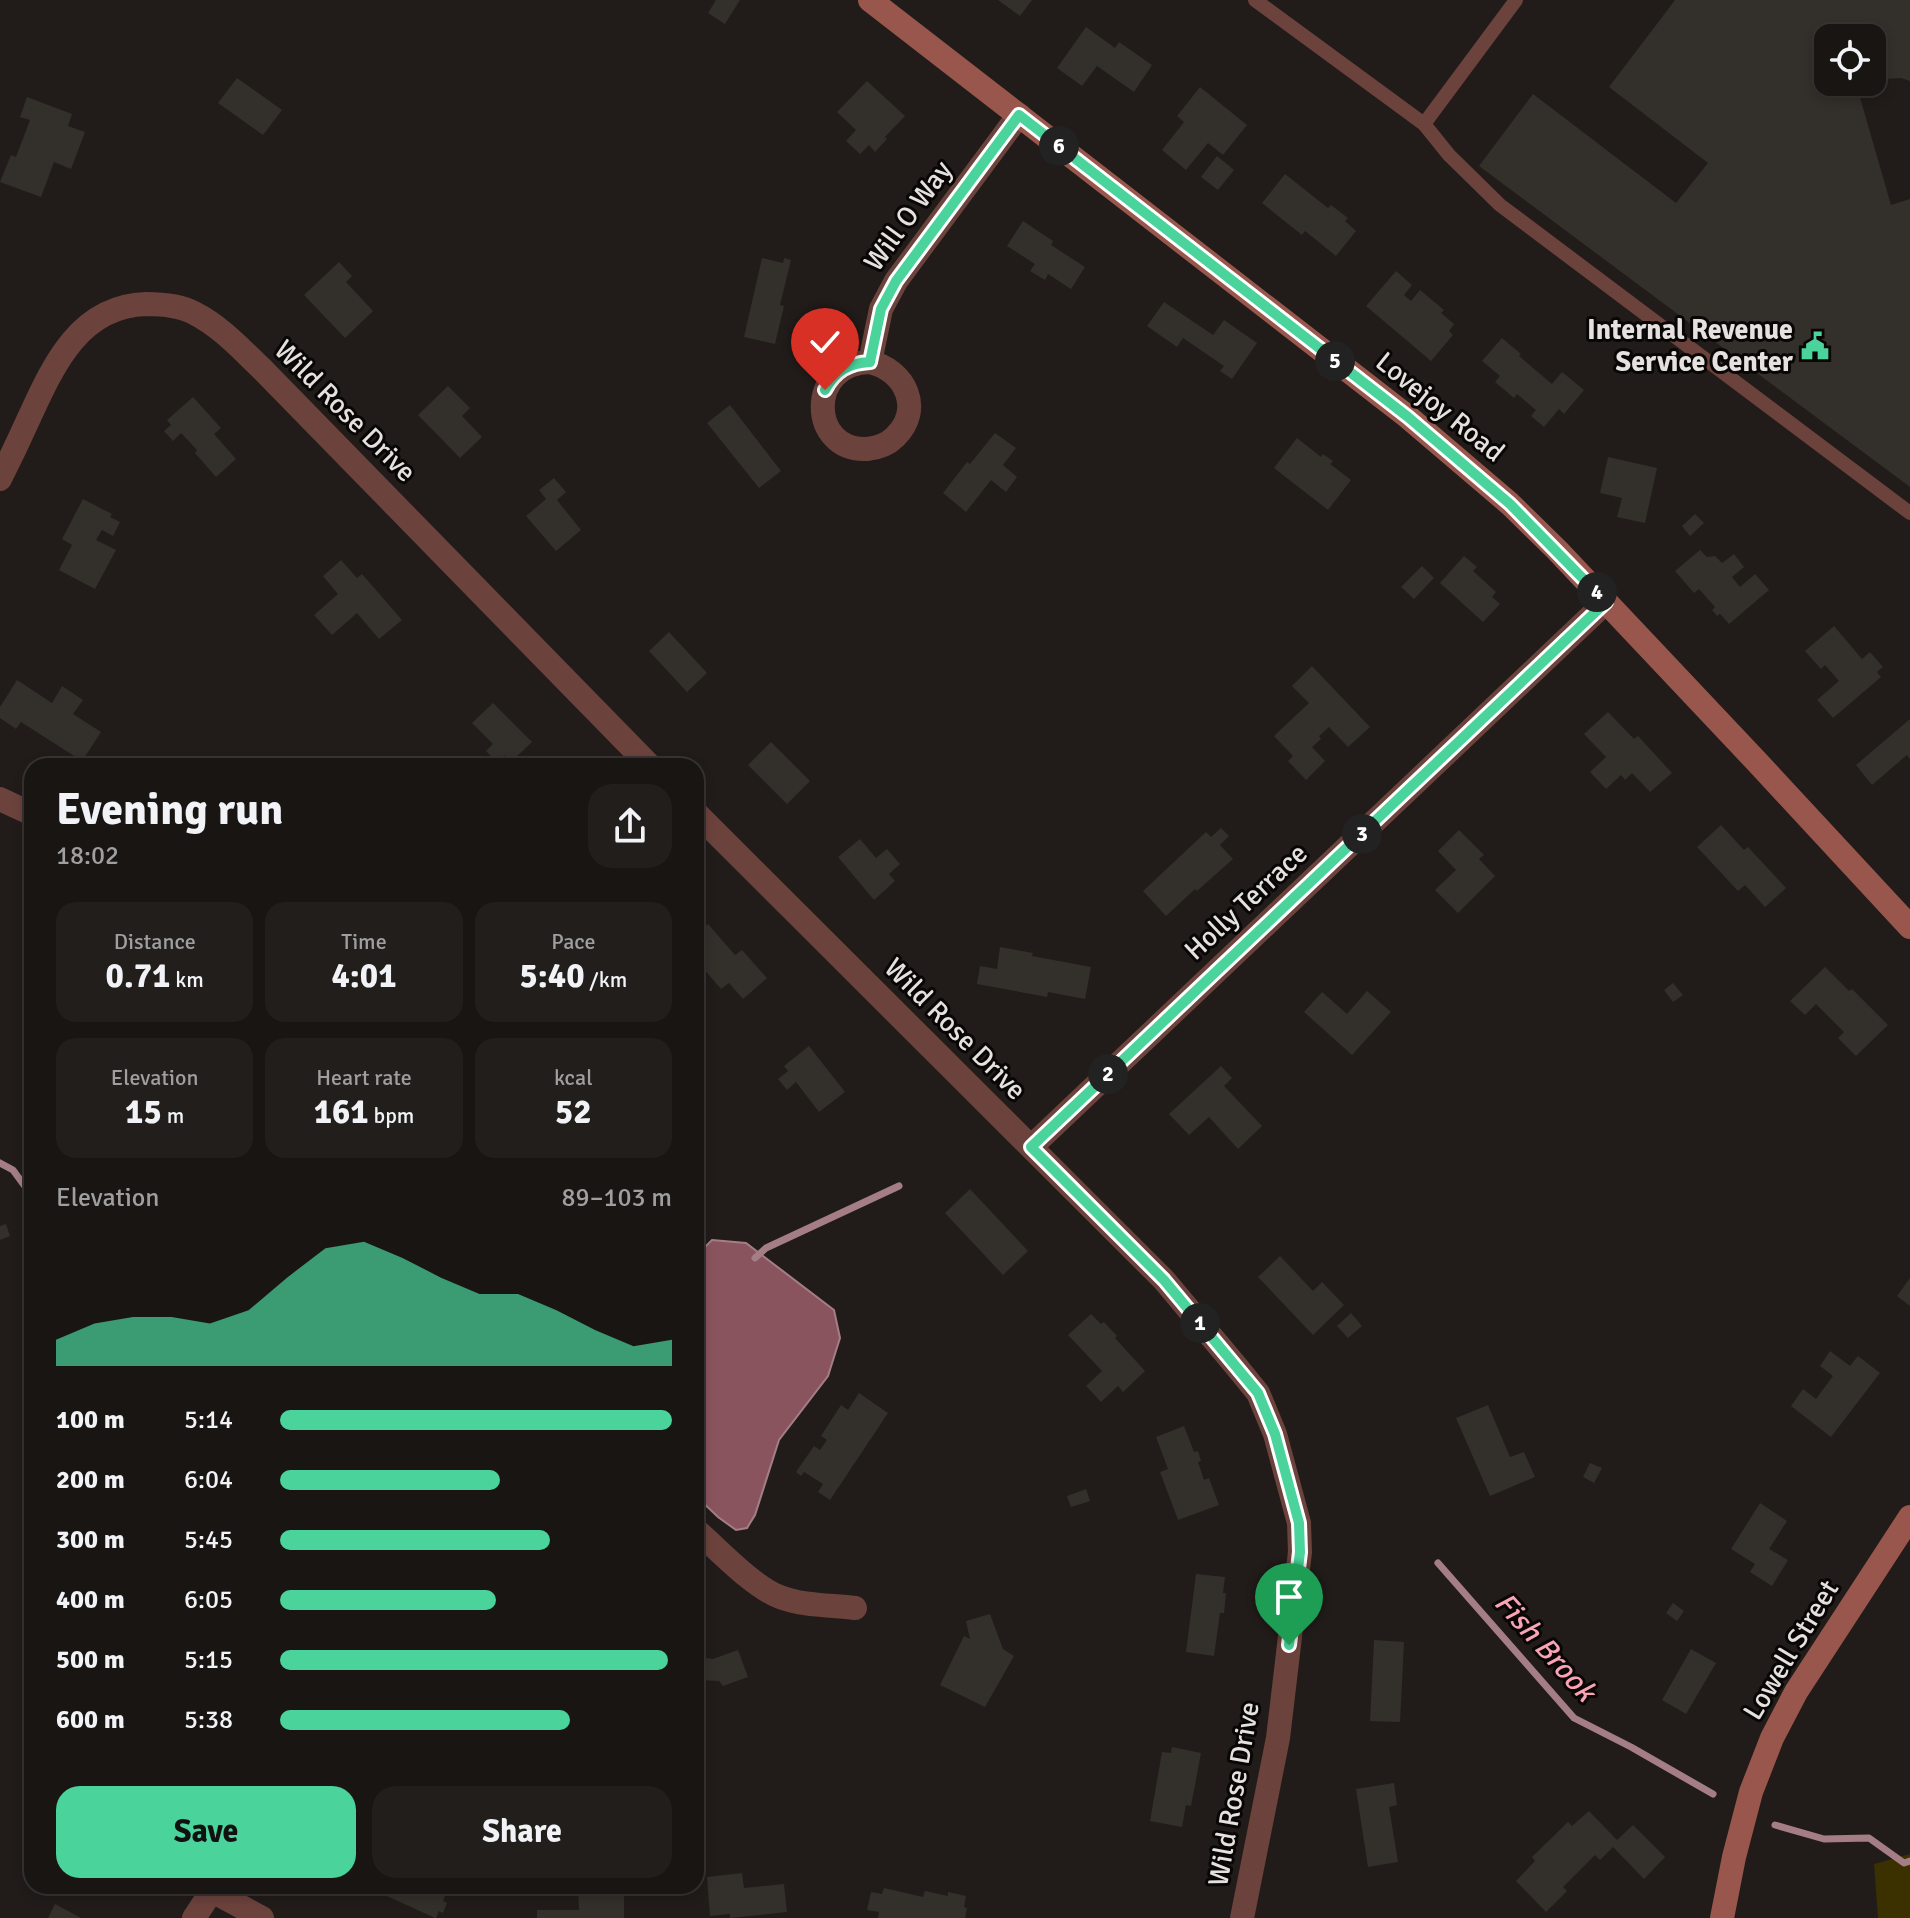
<!DOCTYPE html>
<meta charset="utf-8">
<style>
:root{--surface:#191513;--page:#221e1c;--text:#f1f3f6;--muted:#9f9fa0;--line:#373433;--accent:#4ad49c}
body{margin:0;font-family:Signika,sans-serif;background:var(--page);color:var(--text);height:100vh;display:flex;flex-direction:column;font-size:30px;white-space:nowrap}
*{box-sizing:border-box;margin:0}
p{font-size:26px;color:var(--muted)}
.icon{flex:none;width:44px;height:44px;fill:none;stroke:currentColor;stroke-width:2;stroke-linecap:round;stroke-linejoin:round}
.map{position:relative;flex:1;overflow:hidden}
.panel{position:absolute;left:24px;top:758px;width:680px;height:1136px;display:flex;flex-direction:column;background:var(--surface);border-radius:24px;box-shadow:0 4px 12px #0003,0 0 0 2px var(--line)}
.panel>*{flex:none}
.buttons{position:absolute;left:1814px;top:24px;display:grid;gap:16px}
.buttons a{display:grid;place-items:center;width:72px;height:72px;border-radius:16px;background:var(--surface);box-shadow:0 4px 12px #0003,0 0 0 2px var(--line);font-size:40px}
.pin{position:absolute;display:grid;place-items:center;width:68px;height:68px;color:#fff;margin:-82px -34px;border-radius:50% 50% 50% 0;rotate:-45deg;box-shadow:0 0 8px #0007}
.pin .icon{rotate:45deg}
.km{position:absolute;width:40px;height:40px;margin:-20px;border-radius:50%;background:#222;color:#fff;font-size:22px;line-height:40px;text-align:center}
.round{display:grid;place-items:center;flex:none;width:84px;height:84px;border-radius:24px;background:var(--page)}
.overview{display:flex;align-items:center;justify-content:space-between;height:136px;padding:0 32px}
h1{font-size:44px;font-weight:800;line-height:60px}
.stats{display:grid;grid-template-columns:repeat(3,1fr);gap:12px;height:136px;padding:8px 32px}
.stats div{display:grid;align-content:center;border-radius:20px;background:var(--page);text-align:center}
.stats b{font-size:34px;font-weight:800}
.stats small{font-size:22px;font-weight:400}
.stats p{font-size:22px}
.chart{height:224px;padding:16px 32px}
.chart p{display:flex;justify-content:space-between}
.chart svg{width:100%;height:144px;margin-top:8px;fill:var(--accent);opacity:.7}
.button{display:flex;gap:16px;margin-top:auto;padding:16px 32px}
.button a{flex:1;height:92px;border-radius:24px;background:var(--accent);color:#111;font-size:32px;font-weight:800;line-height:92px;text-align:center}
.button a+a{background:var(--page);color:var(--text)}
ul{padding:0 32px;list-style:none;font-size:26px}
li{display:grid;grid-template-columns:128px 96px 1fr;align-items:center;height:60px}
li i{height:20px;border-radius:10px;background:var(--accent)}
.map>svg:first-child{display:block}
.green{fill:#3b3000}
.water{fill:#8a545f;stroke:#a57e85;stroke-width:2}
.lines{fill:none;stroke-linecap:round;stroke-linejoin:round}
.stream{stroke:#a57e85;stroke-width:7}
.building{fill:#332f2a}
.lane{stroke:#6c423c;stroke-width:14}
.street{stroke:#6c423c;stroke-width:24}
.secondary{stroke:#99564c;stroke-width:24}
.route-casing{stroke:#fff;stroke-width:16}
.route{stroke:#4ad49c;stroke-width:10}
.labels{text-anchor:middle;dominant-baseline:central;stroke-width:6;stroke-linejoin:round;paint-order:stroke}
.street-label{font-size:28px;fill:#e5e1df;stroke:#090706}
.poi-label{font-size:28px;font-weight:bold;fill:#e5e1df;stroke:#090706;text-anchor:end}
.water-label{font-size:30px;font-style:italic;fill:#f9a3b4;stroke:#090706}
</style>
<div class="map">
<svg width="1910" height="1918" viewBox="0 0 1910 1918">
<rect width="100%" height="100%" fill="#211c19"/>
<!-- green -->
<path class="green" d="M1910,1854V1918H1878L1874,1864Z"/>
<!-- water -->
<path class="water" d="M712,1240L746,1243L834,1310L840,1338L828,1376L779,1440L755,1515L747,1528L736,1530L718,1517L696,1496V1256Z"/>
<g class="lines">
<!-- stream -->
<path class="stream" d="M0,1163L13,1170L32,1196
M755,1258L766,1248L899,1186
M1438,1563L1574,1718L1631,1747L1713,1794
M1775,1825L1824,1839L1869,1838L1904,1863L1910,1861"/>
</g>
<!-- building -->
<path class="building" d="M716,0H740L725,24L708,13Z
M998,0H1032L1020,16Z
M1675,0H1910V81L1901,78L1872,80V38H1828V82H1867L1857,87L1891,205L1910,199V487L1479,166L1533,94L1676,203L1708,163L1609,87Z
M1086,27L1115,48L1119,42L1152,65L1134,92L1097,66L1082,86L1057,68Z
M237,78L282,110L263,135L218,103Z
M867,81L905,116L885,137L887,139L875,152L869,145L860,154L846,141L856,130L837,112Z
M1200,87L1247,125L1223,155L1208,143L1186,170L1162,150L1184,122L1177,116Z
M27,97L72,114L68,126L85,132L71,169L54,162L41,197L0,182L11,155L16,157L30,120L20,117Z
M1217,156L1234,170L1218,190L1201,177Z
M1285,174L1328,208L1331,205L1348,218L1345,221L1356,231L1336,256L1305,231L1302,235L1262,203Z
M1023,221L1053,241L1051,245L1085,267L1071,289L1048,274L1045,280L1030,271L1035,264L1007,246Z
M762,258L783,263L784,258L791,260L780,305L784,306L775,344L744,337Z
M339,262L352,276L346,282L373,311L345,338L304,295Z
M1396,271L1412,285L1404,295L1411,301L1420,290L1444,310L1441,313L1454,324L1449,331L1453,335L1431,361L1366,306Z
M1164,302L1213,335L1224,320L1257,343L1232,379L1220,371L1224,366L1183,338L1177,347L1147,326Z
M1502,338L1521,354L1519,356L1552,384L1562,372L1584,390L1564,414L1559,409L1544,427L1531,416L1536,410L1517,394L1514,398L1495,382L1500,376L1482,361Z
M448,386L470,408L462,416L482,437L460,458L418,415Z
M193,397L221,428L214,434L236,459L216,477L195,453L197,450L181,433L173,441L164,431L171,425L167,420Z
M730,405L781,471L759,488L707,423Z
M995,433L1016,448L1003,465L1017,477L1006,492L991,480L966,512L943,493L967,462L970,464Z
M1297,438L1321,457L1323,454L1333,461L1330,464L1351,480L1328,510L1274,468Z
M1608,457L1657,468L1645,523L1617,517L1622,498L1600,493Z
M554,478L566,492L557,500L581,530L556,551L526,516L546,499L539,490Z
M83,499L112,514L110,517L120,522L113,536L102,530L96,540L116,550L95,589L59,570L72,545L62,539Z
M1695,514L1704,523L1690,536L1682,526Z
M1700,550L1707,557L1715,556L1722,563L1734,554L1744,567L1732,577L1740,587L1755,574L1769,590L1729,624L1720,614L1717,616L1712,610L1715,607L1699,589L1694,593L1675,571Z
M1464,556L1477,567L1473,571L1496,592L1492,597L1500,604L1483,622L1440,583Z
M341,560L357,578L362,574L402,620L379,639L357,613L332,635L314,615L338,594L323,576Z
M1422,566L1434,578L1414,599L1401,587Z
M1834,626L1862,659L1870,652L1883,667L1877,672L1881,677L1833,718L1817,700L1839,681L1825,665L1821,669L1805,651Z
M669,632L707,673L687,692L649,651Z
M1312,666L1370,727L1348,747L1329,727L1319,736L1321,739L1312,747L1325,761L1306,780L1288,761L1293,756L1274,736L1309,703L1292,686Z
M17,680L52,703L62,686L83,700L73,714L101,732L82,761L21,722L16,729L0,718V707Z
M493,703L532,742L512,761L505,755L498,763L486,751L493,744L472,723Z
M1608,712L1634,739L1638,736L1672,773L1650,792L1632,773L1625,780L1621,775L1606,789L1590,772L1606,757L1584,734Z
M1910,719V759L1907,755L1872,785L1856,765Z
M771,742L810,781L787,804L748,765Z
M201,757L216,766H195Z
M1721,825L1744,850L1748,847L1786,888L1765,907L1745,885L1738,891L1697,847Z
M1221,828L1229,836L1220,845L1233,859L1197,891L1195,889L1166,916L1143,891L1206,832L1211,837Z
M1459,830L1484,855L1479,859L1495,876L1458,913L1435,890L1456,870L1438,851Z
M860,839L876,858L887,849L900,864L889,874L895,881L874,900L838,857Z
M708,924L735,955L742,950L767,978L743,999L729,983L721,989L702,967L698,971L696,968V934Z
M1000,947L1033,953L1032,956L1091,967L1085,999L1048,992L1047,997L977,984L980,966L997,969Z
M1825,967L1849,991L1852,989L1888,1025L1856,1056L1838,1038L1844,1032L1816,1004L1805,1015L1790,1001Z
M1673,983L1683,995L1673,1002L1664,990Z
M1367,991L1391,1012L1352,1055L1304,1012L1322,992L1347,1014Z
M809,1046L845,1092L819,1112L796,1082L787,1090L778,1079L788,1071L784,1066Z
M1221,1066L1232,1078L1224,1086L1262,1126L1238,1149L1209,1117L1189,1135L1169,1114Z
M970,1189L1028,1251L1003,1275L945,1213Z
M6,1224L10,1236L0,1240V1226Z
M1280,1256L1313,1291L1322,1282L1344,1305L1313,1335L1258,1277Z
M1910,1278V1306L1897,1296Z
M1351,1313L1362,1326L1348,1338L1337,1326Z
M1091,1314L1101,1324L1104,1322L1117,1336L1115,1338L1145,1371L1123,1392L1118,1386L1101,1402L1086,1386L1102,1371L1068,1335Z
M1830,1351L1850,1366L1858,1356L1880,1373L1831,1437L1791,1406L1803,1389L1816,1399L1833,1376L1820,1366Z
M859,1393L888,1413L830,1500L818,1492L823,1484L804,1472L801,1476L796,1472L814,1446L820,1450L827,1440L821,1436L841,1405L848,1410Z
M1488,1405L1510,1457L1524,1452L1535,1477L1490,1496L1456,1418Z
M1184,1426L1194,1452L1198,1451L1201,1461L1198,1462L1204,1480L1209,1478L1219,1505L1178,1520L1160,1472L1168,1469L1156,1437Z
M1590,1463L1602,1468L1594,1483L1583,1477Z
M1086,1489L1090,1501L1071,1507L1067,1496Z
M1760,1503L1787,1521L1769,1549L1788,1560L1772,1586L1750,1572L1755,1564L1731,1549Z
M1196,1574L1225,1577L1223,1593H1226L1224,1613H1220L1214,1656L1186,1652Z
M1673,1603L1684,1611L1677,1621L1666,1613Z
M990,1614L1003,1649L1014,1656L985,1707L940,1685L964,1636L970,1639L966,1621Z
M1374,1640L1404,1642L1400,1722L1370,1721Z
M1691,1649L1716,1663L1686,1714L1662,1700Z
M738,1650L748,1677L723,1686L719,1681L696,1680V1652H700L699,1657L713,1659Z
M1172,1747L1201,1753L1191,1806L1186,1805L1182,1827L1150,1821L1162,1752L1171,1753Z
M1394,1783L1397,1805L1389,1807L1398,1862L1368,1867L1356,1789Z
M1589,1811L1617,1840L1633,1825L1665,1857L1644,1879L1613,1847L1600,1860L1595,1855L1563,1887L1567,1891L1546,1912L1516,1881L1535,1861L1532,1857L1568,1822L1572,1826Z
M742,1873L744,1888L784,1884L787,1912L730,1918V1914L710,1916L707,1877Z
M365,1886H440L448,1890L443,1901L447,1903L443,1913L439,1911L436,1918H435Z
M578,1886H624V1918H537V1910H579Z
M884,1888L923,1897L925,1891L948,1896V1892L966,1896L964,1907L967,1908L965,1918H878L879,1912L867,1910L871,1892L882,1894Z
M55,1904L81,1918H48Z"/>
<g class="lines">
<!-- lane -->
<path class="lane" d="M1255,0L1424,124L1449,155L1500,205L1910,513
M1424,124L1516,0"/>
<!-- street -->
<path class="street" d="M870,362C806,363 809,452 867,449C878,448 888,444 895,437C924,409 905,370 870,362L881,309L896,281L1019,115
M0,479C10,459 20,438 29,418C53,366 79,306 146,304C161,304 181,306 194,313C220,326 240,348 261,368L650,766
M0,799L32,814
M696,813L1164,1280L1236,1366L1258,1393L1275,1434L1299,1523L1300,1552L1278,1738L1242,1918
M1031,1147L1606,602
M696,1530C719,1550 753,1587 780,1597C803,1606 831,1605 855,1608
M212,1891L262,1918
M194,1918L215,1886"/>
<!-- secondary -->
<path class="secondary" d="M870,0L1408,417L1510,504L1557,550L1758,763L1910,927
M1722,1918L1734,1857L1751,1792L1772,1738L1796,1692L1910,1517"/>
</g>
<g class="lines">
<defs>
<path id="route" d="M825,390C835,371 849,363 870,362L881,309L896,281L1019,115L1408,417L1510,504L1606,602L1031,1147L1164,1280L1258,1393L1275,1434L1299,1523L1300,1552L1289,1645"/>
</defs>
<!-- route casing -->
<use href="#route" class="route-casing"/>
<!-- route -->
<use href="#route" class="route"/>
</g>
<!-- icons -->
<defs>
<symbol id="civic-bare" viewBox="-9 -9 18 18"><path d="M-.6-6.5H3V-4.5H.6V-3L4-1V1h2V6H-6V1h2V-1L-.6-3ZM-1.2 2.5V6h2.4V2.5Z" fill="#4ad49c" stroke="#090706" stroke-width="2.5" paint-order="stroke"/></symbol>
</defs>
<g fill-rule="evenodd">
<use href="#civic-bare" x="1795" y="326" width="40" height="40"/>
</g>
<g class="labels">
<!-- street labels -->
<g class="street-label">
<text transform="translate(908 216) rotate(-54)">Will O Way</text>
<text transform="translate(1440 407) rotate(39)">Lovejoy Road</text>
<text transform="translate(345 411) rotate(45)">Wild Rose Drive</text>
<text transform="translate(1246 902) rotate(-43)">Holly Terrace</text>
<text transform="translate(955 1029) rotate(45)">Wild Rose Drive</text>
<text transform="translate(1791 1650) rotate(-59)">Lowell Street</text>
<text transform="translate(1234 1794) rotate(-80)">Wild Rose Drive</text>
</g>
<!-- poi labels -->
<g class="poi-label">
<text x="1793" y="330">Internal Revenue<tspan x="1793" dy="32">Service Center</tspan></text>
</g>
<!-- water labels -->
<g class="water-label">
<text transform="translate(1545 1647) rotate(48)">Fish Brook</text>
</g>
</g>
</svg>
<div class="buttons">
<a><svg class="icon" aria-label="locate" viewBox="0 0 24 24"><circle cx="12" cy="12" r="6"/><path d="M12 2v4M12 18v4M2 12h4M18 12h4"/></svg></a>
</div>
<div class="pin" style="left:1289px;top:1645px;background:#1e9e55"><svg class="icon" aria-label="arrive" viewBox="0 0 24 24"><path d="M6 21V4h12l-3 4 3 4H6"/></svg></div>
<div class="pin" style="left:825px;top:390px;background:#d93025"><svg class="icon" aria-label="check" viewBox="0 0 24 24"><path d="M5 12l5 5 9-10"/></svg></div>
<b class="km" style="left:1200px;top:1323px">1</b>
<b class="km" style="left:1108px;top:1074px">2</b>
<b class="km" style="left:1362px;top:834px">3</b>
<b class="km" style="left:1597px;top:592px">4</b>
<b class="km" style="left:1335px;top:361px">5</b>
<b class="km" style="left:1059px;top:146px">6</b>
<section class="panel">
<div class="overview"><div><h1>Evening run</h1><p>18:02</p></div><a class="round"><svg class="icon" aria-label="share" viewBox="0 0 24 24"><path d="M12 15V3M7 8l5-5 5 5M5 13v7h14v-7"/></svg></a></div>
<div class="stats">
<div><p>Distance</p><b>0.71<small> km</small></b></div>
<div><p>Time</p><b>4:01</b></div>
<div><p>Pace</p><b>5:40<small> /km</small></b></div>
</div>
<div class="stats">
<div><p>Elevation</p><b>15<small> m</small></b></div>
<div><p>Heart rate</p><b>161<small> bpm</small></b></div>
<div><p>kcal</p><b>52</b></div>
</div>
<div class="chart"><p><span>Elevation</span>89–103 m</p>
<svg viewBox="0 0 160 44" preserveAspectRatio="none"><path d="M0 44V36L10 31L20 29L30 29L40 31L50 27L60 17L70 8L80 6L90 11L100 17L110 22L120 22L130 27L140 33L150 38L160 36V44z"/></svg>
</div>
<ul>
<li><b>100 m</b>5:14<i style="width:100%"></i></li>
<li><b>200 m</b>6:04<i style="width:56%"></i></li>
<li><b>300 m</b>5:45<i style="width:69%"></i></li>
<li><b>400 m</b>6:05<i style="width:55%"></i></li>
<li><b>500 m</b>5:15<i style="width:99%"></i></li>
<li><b>600 m</b>5:38<i style="width:74%"></i></li>
</ul>
<div class="button"><a>Save</a><a>Share</a></div>
</section>
</div>
